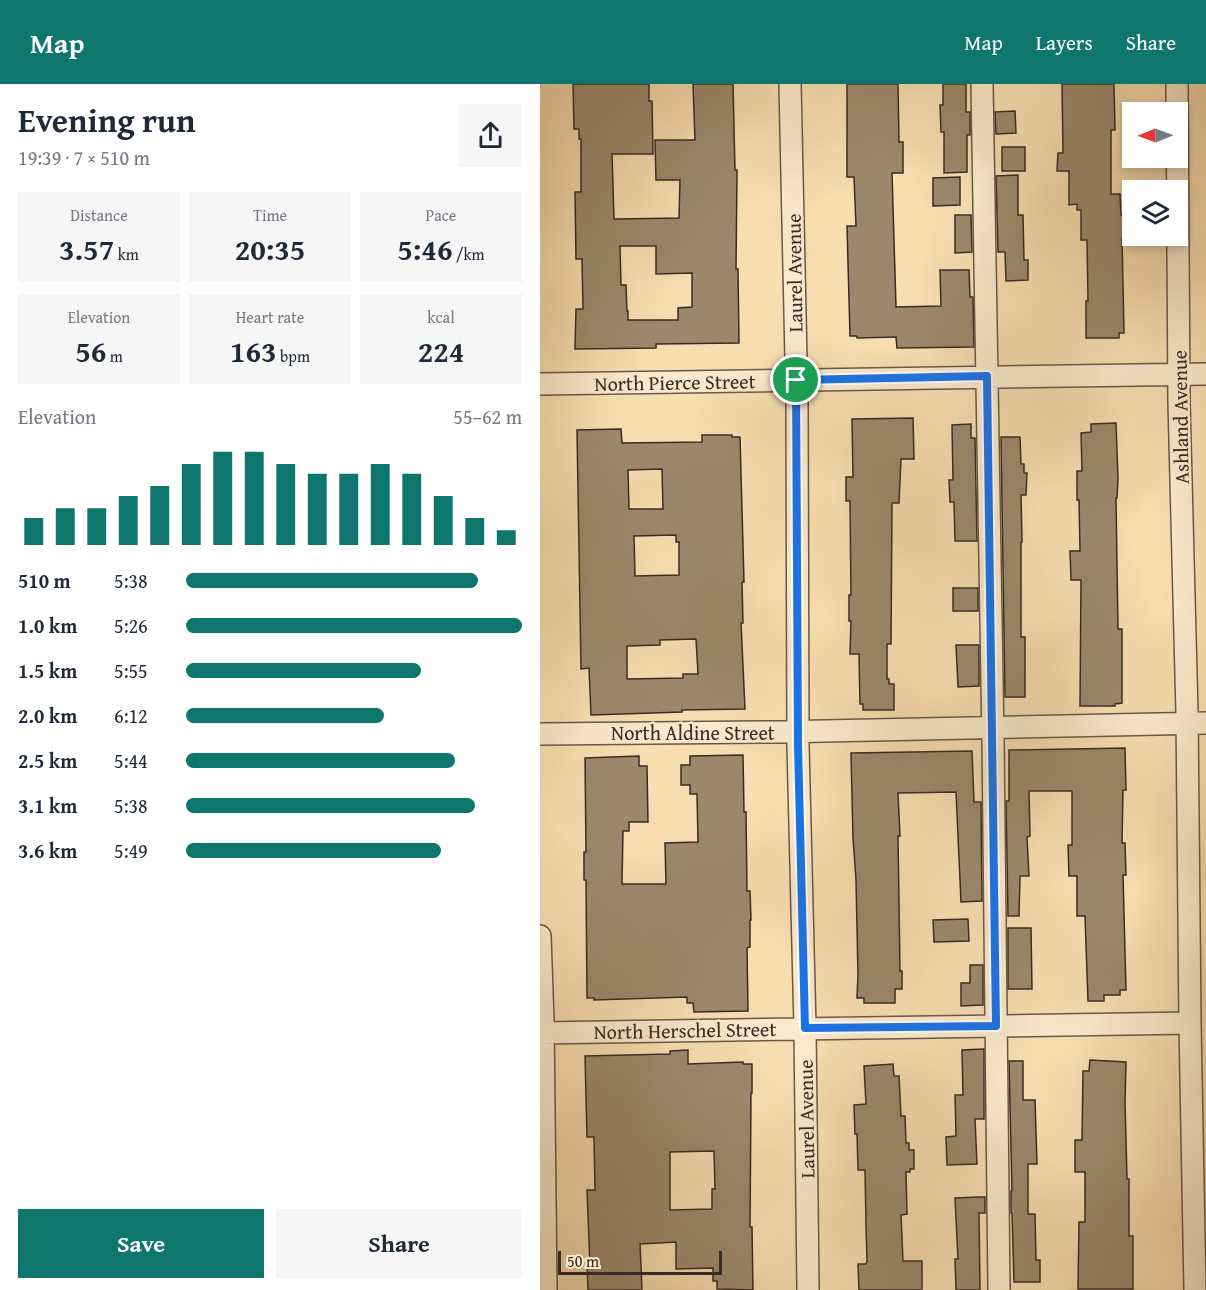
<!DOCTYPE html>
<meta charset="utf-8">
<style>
:root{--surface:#fff;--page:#f6f6f7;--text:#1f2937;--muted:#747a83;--accent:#0f766e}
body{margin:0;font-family:"Gentium Book Plus",serif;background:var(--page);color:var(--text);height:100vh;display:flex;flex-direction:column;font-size:22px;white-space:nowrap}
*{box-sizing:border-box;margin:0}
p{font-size:20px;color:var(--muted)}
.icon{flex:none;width:33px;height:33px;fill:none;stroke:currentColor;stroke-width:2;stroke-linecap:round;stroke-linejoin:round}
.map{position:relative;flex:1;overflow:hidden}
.details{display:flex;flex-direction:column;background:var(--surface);width:540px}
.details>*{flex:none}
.needle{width:39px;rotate:269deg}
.fabs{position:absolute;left:582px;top:18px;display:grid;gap:12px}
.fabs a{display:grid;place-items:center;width:66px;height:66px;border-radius:0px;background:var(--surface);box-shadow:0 3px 9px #0003;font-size:30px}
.scale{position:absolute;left:18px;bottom:15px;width:164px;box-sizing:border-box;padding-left:6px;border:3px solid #382b23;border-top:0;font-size:16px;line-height:21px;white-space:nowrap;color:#382b23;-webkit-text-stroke:4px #fae9cc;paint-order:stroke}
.pin{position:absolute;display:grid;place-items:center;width:51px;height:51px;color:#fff;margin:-26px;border:3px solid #fff;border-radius:50%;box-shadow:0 2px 6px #0007}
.round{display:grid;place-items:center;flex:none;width:63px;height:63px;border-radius:0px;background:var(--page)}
.headline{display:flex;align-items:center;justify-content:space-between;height:102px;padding:0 18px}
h1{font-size:33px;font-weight:700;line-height:45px}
.figures{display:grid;grid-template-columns:repeat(3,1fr);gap:9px;height:102px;padding:6px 18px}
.figures div{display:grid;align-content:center;border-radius:0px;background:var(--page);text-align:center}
.figures b{font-size:30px;font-weight:700}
.figures small{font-size:16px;font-weight:400}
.figures p{font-size:16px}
.chart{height:168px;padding:12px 18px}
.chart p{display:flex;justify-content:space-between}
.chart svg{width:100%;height:108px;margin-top:6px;stroke:var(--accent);stroke-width:6}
.action{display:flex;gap:12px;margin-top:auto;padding:12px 18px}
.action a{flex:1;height:69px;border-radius:0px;background:var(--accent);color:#fff;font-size:24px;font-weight:700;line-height:69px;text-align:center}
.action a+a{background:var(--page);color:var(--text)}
ul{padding:0 18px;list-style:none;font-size:20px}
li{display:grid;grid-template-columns:96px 72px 1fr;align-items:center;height:45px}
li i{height:15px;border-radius:8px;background:var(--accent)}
header{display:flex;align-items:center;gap:36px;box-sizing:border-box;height:84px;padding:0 30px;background:var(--accent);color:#fff}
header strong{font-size:28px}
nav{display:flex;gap:33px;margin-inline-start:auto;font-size:21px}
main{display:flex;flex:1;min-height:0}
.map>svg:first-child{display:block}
.building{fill:#9b886c;stroke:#382b23;stroke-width:1.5;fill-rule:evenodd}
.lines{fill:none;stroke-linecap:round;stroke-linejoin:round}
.minor-casing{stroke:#685846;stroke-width:24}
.minor{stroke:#fae9cc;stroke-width:21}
.route-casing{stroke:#fff;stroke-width:12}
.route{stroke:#1a73e8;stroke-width:8}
.labels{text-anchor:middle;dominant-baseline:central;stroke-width:5;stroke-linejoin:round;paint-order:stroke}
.street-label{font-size:20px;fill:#382b23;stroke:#fae9cc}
</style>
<header>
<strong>Map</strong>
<nav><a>Map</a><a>Layers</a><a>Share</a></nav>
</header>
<main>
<section class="details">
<div class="headline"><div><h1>Evening run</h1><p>19:39 · 7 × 510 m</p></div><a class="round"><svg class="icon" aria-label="share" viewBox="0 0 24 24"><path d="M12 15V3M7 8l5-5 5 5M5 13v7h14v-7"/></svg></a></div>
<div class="figures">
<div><p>Distance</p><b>3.57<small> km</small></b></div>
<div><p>Time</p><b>20:35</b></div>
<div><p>Pace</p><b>5:46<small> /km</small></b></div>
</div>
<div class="figures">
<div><p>Elevation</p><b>56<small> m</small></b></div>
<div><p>Heart rate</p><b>163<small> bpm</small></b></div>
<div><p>kcal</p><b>224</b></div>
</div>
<div class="chart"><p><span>Elevation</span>55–62 m</p>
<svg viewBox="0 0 160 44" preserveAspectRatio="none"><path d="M5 44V33M15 44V29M25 44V29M35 44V24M45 44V20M55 44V11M65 44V6M75 44V6M85 44V11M95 44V15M105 44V15M115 44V11M125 44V15M135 44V24M145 44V33M155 44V38"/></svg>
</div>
<ul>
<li><b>510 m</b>5:38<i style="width:87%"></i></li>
<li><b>1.0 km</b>5:26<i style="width:100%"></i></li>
<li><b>1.5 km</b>5:55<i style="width:70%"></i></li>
<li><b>2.0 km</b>6:12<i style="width:59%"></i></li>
<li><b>2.5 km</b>5:44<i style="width:80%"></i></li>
<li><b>3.1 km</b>5:38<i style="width:86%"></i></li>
<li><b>3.6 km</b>5:49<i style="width:76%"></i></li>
</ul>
<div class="action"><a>Save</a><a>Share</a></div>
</section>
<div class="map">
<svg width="666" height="1206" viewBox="0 0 666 1206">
<rect width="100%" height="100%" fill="#f7ddb0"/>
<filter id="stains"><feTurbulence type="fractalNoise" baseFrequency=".00333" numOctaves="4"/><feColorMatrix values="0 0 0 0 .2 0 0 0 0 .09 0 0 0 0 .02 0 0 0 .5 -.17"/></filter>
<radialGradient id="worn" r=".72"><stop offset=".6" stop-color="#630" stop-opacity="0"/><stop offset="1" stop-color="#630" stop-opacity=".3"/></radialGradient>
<!-- building -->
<path class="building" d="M33,0H109V17H112L113,70H72L74,135L139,134L140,96H116L115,56H155L153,0H193L195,86H197L196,185H198L199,259L116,260V264L35,265L36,225H43L42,175H36L35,108H41V55H39V45H34ZM80,162H116V190L152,189V223L138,224V236H88V227H87L86,201H81Z
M307,0H358L359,58H363V89H352L356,223L401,222L400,186H429L430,213H433L434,263L357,264L356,253L317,254V252H310L307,142H316L314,93H307Z
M403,0H426V28H430V51H427V88L404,89V48H401L400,21H403Z
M522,0H574L575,46H571V110H580L581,131H585V154H582L584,249H579V254H546V217H548L547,156H541V126H537V120L529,121V87H517L518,69H523Z
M475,27L476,49L456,50L455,28Z
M462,63H485V87H462Z
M478,91V131H483L484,176H488V196L466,197L465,168H458L456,92Z
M420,93V121L393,122V94Z
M415,131H431L432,168L415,169Z
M373,334L374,375H361L359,419H352L351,560H347V595H349V600H354V626H323V620H320L319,570H310L311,537H309V511H311L310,417H306V393H313L312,335Z
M576,339L578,395L577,414H576L578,545H582V619L575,620V622H540L541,496H531L530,467H540L539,416H537V387H542L541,349L551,348V340Z
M431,340V354H435L437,457H415L414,418H410L409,396H413L412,341Z
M81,345L82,359L162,358V351H192V353H200L204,498H202L203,539H201L205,625L142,626V628L51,631L49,584L41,585L37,346ZM122,385L123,425H89L88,386ZM136,451V458H139V491L95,492L94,452ZM156,555L158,590H143V594L87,595V562L120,561V556Z
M461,353H480L481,380H484V389H487L486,411H481L482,458H481V553H485V613H465Z
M413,504H438V527H413Z
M416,561H439V602L418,603Z
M585,664L586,706H583L582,759H585L586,791H583L586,906H580V911H564V917H548L545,832H537V792H529L528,761H532V707H489L490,752L487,753L489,792H480L479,832H468L466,717H469V666Z
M432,667L434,718H441L442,817L421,818L416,708L358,709L360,752H358L360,887H362V905H355V919H324V914H317L318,891L316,796L313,754L311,669Z
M203,671L204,728H206L207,807H210L211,836H210V863L207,864L208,927L154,928L153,919H147V913L54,916V914H47L46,796H44V768H46L45,674L99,672V682H107L108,738H89V747H83L82,800H126L125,759L158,758L157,710H150V701H141V681H150V672Z
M428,835L429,857L394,858L393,836Z
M468,844H491L492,905H468Z
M430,881H443V921L421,922V899H430Z
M444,965V1035H435L437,1080L407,1081L406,1053L416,1052L415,1011H423L422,966Z
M148,966V980L203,978V980H212V1009H211L210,1143H212L213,1206L177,1205V1197H173V1184L136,1185V1158L100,1160L102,1206H48L47,1182H50L47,1106H55L54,1053H47L45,972L130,970V967ZM174,1067L175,1105H172V1125L130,1126V1068Z
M550,976L586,978L585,1018L587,1095H589V1152H593V1205H538L539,1138H545V1088H535V1056H542L543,987H549Z
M469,977H483V1016H495L497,1080H488V1130H495L496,1176H500V1198H474L472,1129H471V1107H472Z
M353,980L354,992H359L361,1032H365L366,1059H369V1066H374V1085H370V1088H366L367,1130L361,1131L363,1177H382V1206H319L318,1180H326L327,1177L326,1141L325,1086H318L317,1050H315L314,1021L326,1020L324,982Z
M438,1113H445V1129H439L440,1206H416L415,1175H418L415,1114Z"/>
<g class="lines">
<defs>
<path id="minor" d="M250,0L257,321L258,661L265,944L268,1206
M442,0L453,656L459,1206
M637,0L639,318L647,629L650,939L655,1206
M0,300L666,290
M0,650L236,648L666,639
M0,852L3,937L6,1206
M0,949L650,939"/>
</defs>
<!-- minor casing -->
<use href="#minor" class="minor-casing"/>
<!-- minor -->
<use href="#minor" class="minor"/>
</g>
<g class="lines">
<defs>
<path id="route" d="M447,292L456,942L265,944L258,661L256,296Z"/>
</defs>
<!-- route casing -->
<use href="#route" class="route-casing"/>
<!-- route -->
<use href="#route" class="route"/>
</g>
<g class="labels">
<!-- street labels -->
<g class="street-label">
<text transform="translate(254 189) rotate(-91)">Laurel Avenue</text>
<text transform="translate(135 298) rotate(-1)">North Pierce Street</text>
<text transform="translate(640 333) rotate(-91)">Ashland Avenue</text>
<text x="153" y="648">North Aldine Street</text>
<text transform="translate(145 946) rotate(-1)">North Herschel Street</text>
<text transform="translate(266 1035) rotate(-91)">Laurel Avenue</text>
</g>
</g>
<rect width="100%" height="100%" filter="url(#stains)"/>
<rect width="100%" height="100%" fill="url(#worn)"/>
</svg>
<div class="fabs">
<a><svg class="needle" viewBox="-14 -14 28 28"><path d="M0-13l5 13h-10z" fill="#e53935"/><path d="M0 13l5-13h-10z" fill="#747a83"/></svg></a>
<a><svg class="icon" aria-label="layers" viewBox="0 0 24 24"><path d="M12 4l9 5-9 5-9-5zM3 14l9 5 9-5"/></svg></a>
</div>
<div class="scale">50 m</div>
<div class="pin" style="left:256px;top:296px;background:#1e9e55"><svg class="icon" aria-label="arrive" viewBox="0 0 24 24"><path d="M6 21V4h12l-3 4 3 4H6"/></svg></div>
</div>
</main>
